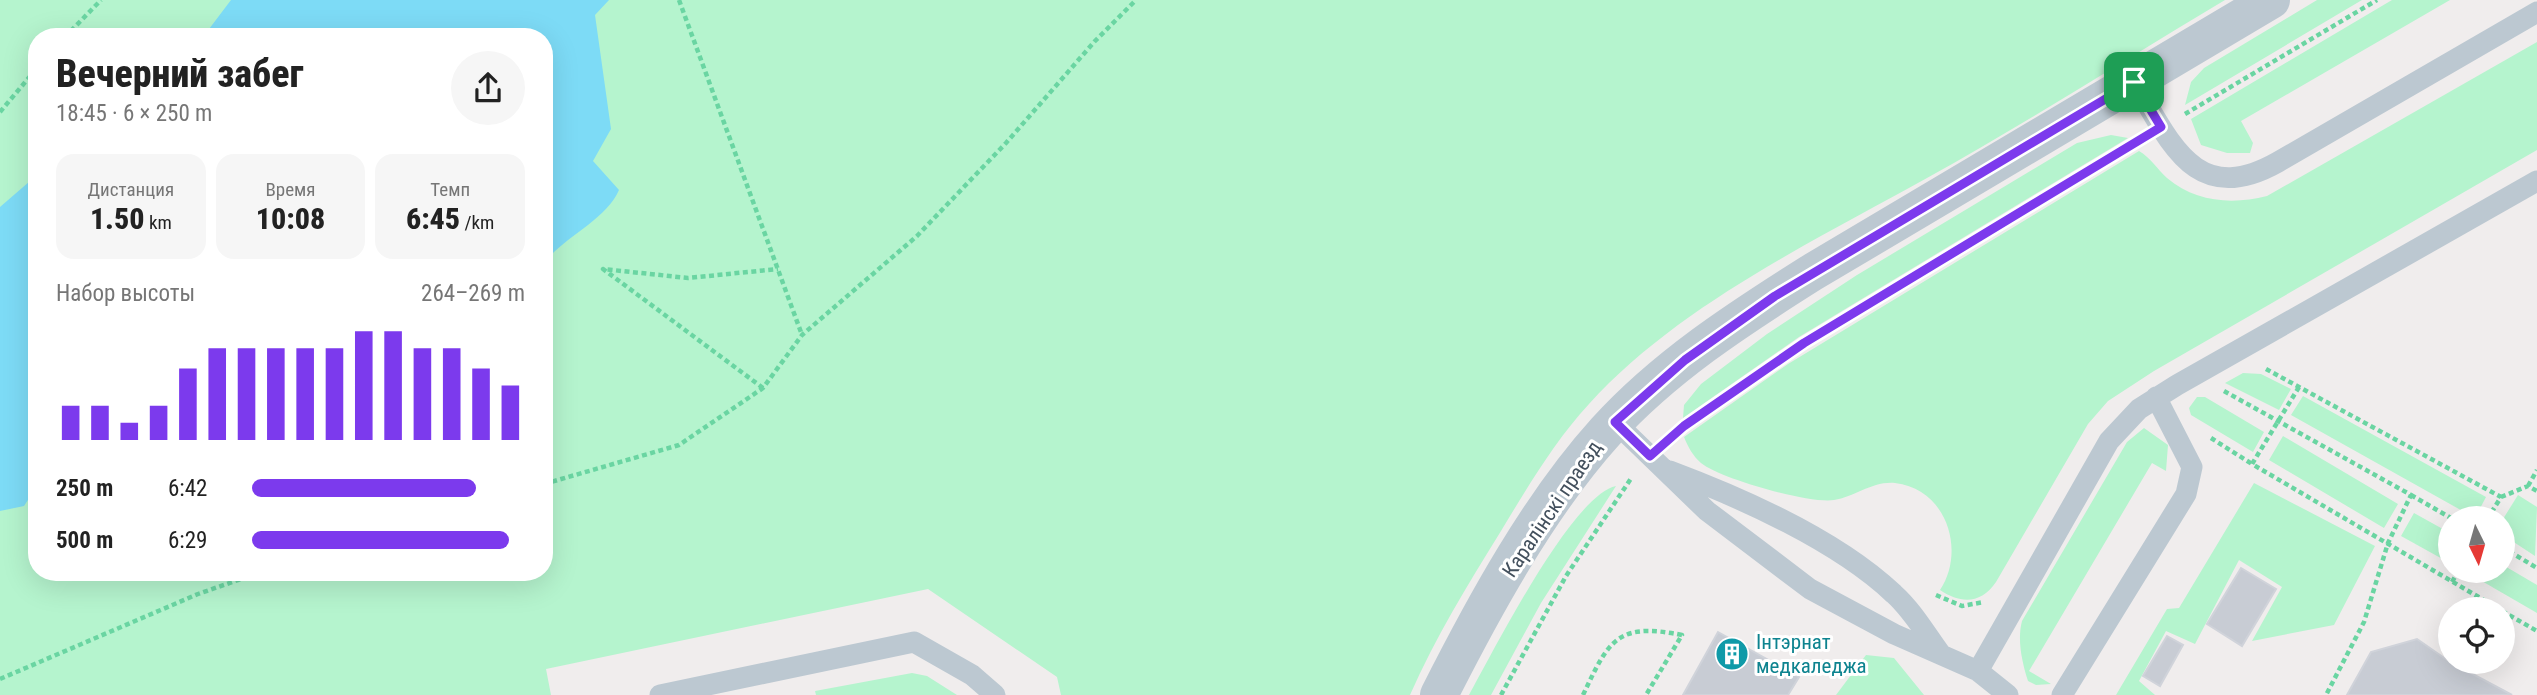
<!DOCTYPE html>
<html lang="ru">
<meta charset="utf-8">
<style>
:root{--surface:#fff;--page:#f6f6f6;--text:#222;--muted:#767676;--accent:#7c3aed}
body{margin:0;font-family:"Roboto Condensed",sans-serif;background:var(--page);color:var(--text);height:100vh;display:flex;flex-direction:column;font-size:26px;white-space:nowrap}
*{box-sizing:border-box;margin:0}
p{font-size:23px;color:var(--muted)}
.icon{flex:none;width:38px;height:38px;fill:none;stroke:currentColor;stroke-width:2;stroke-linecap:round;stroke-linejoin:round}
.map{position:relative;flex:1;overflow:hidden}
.details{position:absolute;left:28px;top:28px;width:525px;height:553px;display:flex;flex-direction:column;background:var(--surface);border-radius:28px;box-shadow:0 7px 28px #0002}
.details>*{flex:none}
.needle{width:46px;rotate:175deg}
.buttons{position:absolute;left:2438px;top:506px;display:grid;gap:14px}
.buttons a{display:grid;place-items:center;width:77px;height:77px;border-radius:50%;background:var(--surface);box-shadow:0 7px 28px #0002;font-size:35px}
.pin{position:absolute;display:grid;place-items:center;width:60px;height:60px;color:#fff;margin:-30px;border-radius:14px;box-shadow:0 4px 10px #0006}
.round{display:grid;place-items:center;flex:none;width:74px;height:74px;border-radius:37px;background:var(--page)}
.headline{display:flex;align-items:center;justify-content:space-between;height:119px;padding:0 28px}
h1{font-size:38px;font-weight:800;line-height:52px}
.figures{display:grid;grid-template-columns:repeat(3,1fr);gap:10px;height:119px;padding:7px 28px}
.figures div{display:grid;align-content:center;border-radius:18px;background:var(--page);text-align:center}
.figures b{font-size:30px;font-weight:800}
.figures small{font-size:19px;font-weight:400}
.figures p{font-size:19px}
.chart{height:196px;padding:14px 28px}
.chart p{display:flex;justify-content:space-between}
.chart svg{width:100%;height:126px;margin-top:7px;stroke:var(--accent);stroke-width:6}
ul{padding:0 28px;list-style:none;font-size:23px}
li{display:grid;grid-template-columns:112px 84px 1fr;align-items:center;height:52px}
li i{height:18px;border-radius:9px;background:var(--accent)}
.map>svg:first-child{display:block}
.green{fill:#b5f4ce;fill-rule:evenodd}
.water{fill:#7ddbf6}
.building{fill:#c8ccd4;stroke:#d0d3da;stroke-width:2}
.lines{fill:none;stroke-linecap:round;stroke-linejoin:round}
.path{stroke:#6ad5a2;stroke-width:4.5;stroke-dasharray:5 3.5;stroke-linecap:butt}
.lane{stroke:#bcc8d1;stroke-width:21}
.street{stroke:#bcc8d1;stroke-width:38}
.route-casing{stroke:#fff;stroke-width:14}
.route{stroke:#7c3aed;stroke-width:9}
.labels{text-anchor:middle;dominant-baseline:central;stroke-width:6;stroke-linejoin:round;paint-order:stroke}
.street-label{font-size:21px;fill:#43505d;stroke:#fff}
.culture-label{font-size:21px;fill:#0d838f;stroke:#fff;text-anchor:start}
</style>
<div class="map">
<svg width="2537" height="695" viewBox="0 0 2537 695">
<rect width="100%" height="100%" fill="#f0eded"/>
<!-- green -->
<path class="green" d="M0,0H2225C2126,59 2028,122 1927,178C1812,242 1678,306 1589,404C1554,442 1527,488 1501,531C1468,584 1435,638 1410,695H1061L1057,677L928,589L546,669L551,695H0ZM37,37H544V572H37Z
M2317,0H2362L2185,105L2191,82L2204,68Z
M2392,0H2450L2241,121L2253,143L2250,153H2227L2201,145L2191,119Z
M2537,42V150L2154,371L2108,401L2088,424L1996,582C1981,604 1961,604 1940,590C1966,551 1947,489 1895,483C1872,481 1855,497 1834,500C1810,504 1721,479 1701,463C1693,456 1688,447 1684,437L1788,364L2139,151C2151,158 2157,169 2167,178C2195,202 2232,205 2267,196Z
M2111,135L2128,138L1799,337L1683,418L1684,405L1701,384L1767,334L1857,275L2077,143Z
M2243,373L2261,374L2291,389L2279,410L2225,383Z
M2303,396L2486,497L2475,518L2291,415Z
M2197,397H2205L2264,432L2253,452L2191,415L2189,408Z
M2144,428L2168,445L2166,471L2152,463L2029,671L2051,684L2036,685L2028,681C2022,662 2017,640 2022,621L2127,442Z
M2283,436L2398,504L2384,528L2269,460Z
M2254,483L2375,546L2334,625L2252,641L2282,587L2239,560L2195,644L2166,631L2139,681L2155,695H2116L2167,609L2179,608Z
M1616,486L1541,603L1491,695H1469C1493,652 1572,495 1616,486Z
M2518,495L2537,507L2535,556L2503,535V519Z
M2414,513L2450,533V554L2446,561L2401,536Z
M2503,565L2537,585V613L2468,573L2502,570Z
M1866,655L1894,658L1924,695H1836Z
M912,673L927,676L957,695H816L815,691Z"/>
<!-- water -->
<path class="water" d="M231,0H609L595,15L611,129L593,161L619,190C606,220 565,236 544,263V37H203Z
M37,175V486L24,506L0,511V207Z"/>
<!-- building -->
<path class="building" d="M2241,568L2276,589L2242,646L2207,624Z
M1718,632L1799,677L1788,695H1683Z
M2167,636L2183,645L2160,686L2143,676Z
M2417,639L2450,662L2512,695H2347L2371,652Z"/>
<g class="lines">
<!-- path -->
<path class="path" d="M679,0L802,335
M65,37L101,0
M0,112L37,68
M2185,114L2377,0
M2266,369L2501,497L2488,518
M2299,387L2252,464L2499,609
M763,388L603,269L688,278L778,269
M2224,391L2411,495L2388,543L2364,622L2326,695
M1670,438L1804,343L2138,142
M2211,438L2252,464
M544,484L679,445L763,388L802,335L917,236L1006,143L1095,41L1136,0
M2528,486L2537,470
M2411,495L2451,518
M2501,497L2528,486L2537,491
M2502,547L2537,568
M2452,582L2459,570
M1936,595L1962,606L1984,602
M2502,611L2537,631
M0,679L198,594L261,572
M1501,695L1566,576L1632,477
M1583,695C1609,640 1617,622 1682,635L1646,695"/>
<!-- lane -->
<path class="lane" d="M2134,82C2170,141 2195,209 2278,162L2537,12
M1615,422L1707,511L1810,589L1894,634L1978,671L2008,695
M1670,471C1742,498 1838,541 1894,594C1912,610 1926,634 1940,653
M1978,671L2109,441L2139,409L2177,385L2537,181
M660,695L914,642L972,675L995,695
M2062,695L2186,494L2192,467L2156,397"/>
<!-- street -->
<path class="street" d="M1439,695C1484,606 1539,505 1606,431C1664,367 1738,319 1811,273L2271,0"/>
</g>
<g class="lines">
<defs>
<path id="route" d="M2134,82L2161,127L1804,343L1684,426L1650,456L1615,422L1685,360L1775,296Z"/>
</defs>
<!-- route casing -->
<use href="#route" class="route-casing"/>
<!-- route -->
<use href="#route" class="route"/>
</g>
<!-- icons -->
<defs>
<symbol id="building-disc" viewBox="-11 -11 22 22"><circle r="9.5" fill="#0f9aa8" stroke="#fff"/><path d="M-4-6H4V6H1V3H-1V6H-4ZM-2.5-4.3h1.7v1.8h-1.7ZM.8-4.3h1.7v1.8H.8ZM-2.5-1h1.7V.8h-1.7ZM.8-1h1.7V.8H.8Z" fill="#fff"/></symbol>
</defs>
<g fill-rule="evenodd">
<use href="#building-disc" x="1713" y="635" width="38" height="38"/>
</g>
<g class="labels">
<!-- street labels -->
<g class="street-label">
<text transform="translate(1552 509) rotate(-56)">Каралінскі праезд</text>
</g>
<!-- culture labels -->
<g class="culture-label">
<text x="1756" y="642">Інтэрнат<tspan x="1756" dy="24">медкаледжа</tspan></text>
</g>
</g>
</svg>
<div class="buttons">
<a><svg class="needle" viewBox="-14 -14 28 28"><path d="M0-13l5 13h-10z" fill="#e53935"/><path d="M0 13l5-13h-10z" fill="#767676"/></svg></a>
<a><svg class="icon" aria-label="locate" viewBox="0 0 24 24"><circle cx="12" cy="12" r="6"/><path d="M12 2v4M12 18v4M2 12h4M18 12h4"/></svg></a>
</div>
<div class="pin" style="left:2134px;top:82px;background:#1e9e55"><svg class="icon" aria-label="arrive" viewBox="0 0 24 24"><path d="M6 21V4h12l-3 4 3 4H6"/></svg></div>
<section class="details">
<div class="headline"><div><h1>Вечерний забег</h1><p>18:45 · 6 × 250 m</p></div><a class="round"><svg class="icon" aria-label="share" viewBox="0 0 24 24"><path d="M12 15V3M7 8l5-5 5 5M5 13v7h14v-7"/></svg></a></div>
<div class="figures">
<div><p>Дистанция</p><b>1.50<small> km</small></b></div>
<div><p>Время</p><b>10:08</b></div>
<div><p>Темп</p><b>6:45<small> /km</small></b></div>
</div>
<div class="chart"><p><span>Набор высоты</span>264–269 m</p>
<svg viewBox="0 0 160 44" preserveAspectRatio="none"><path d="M5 44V32M15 44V32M25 44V38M35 44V32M45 44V19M55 44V12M65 44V12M75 44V12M85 44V12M95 44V12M105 44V6M115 44V6M125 44V12M135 44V12M145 44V19M155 44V25"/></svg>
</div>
<ul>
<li><b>250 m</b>6:42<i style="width:82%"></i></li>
<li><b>500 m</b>6:29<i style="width:94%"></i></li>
</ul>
</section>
</div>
